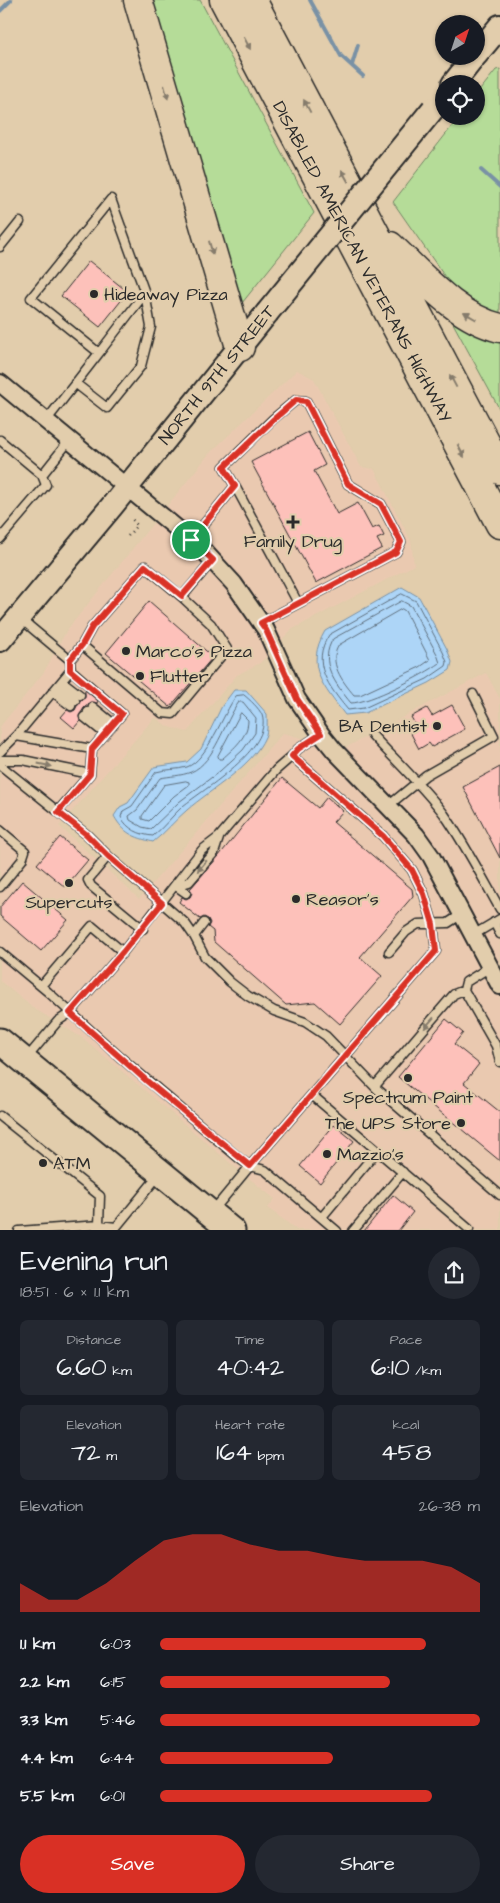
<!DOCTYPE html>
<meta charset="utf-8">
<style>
:root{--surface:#171b24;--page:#242831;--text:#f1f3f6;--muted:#9ea1a6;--accent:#d93025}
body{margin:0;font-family:"Architects Daughter",sans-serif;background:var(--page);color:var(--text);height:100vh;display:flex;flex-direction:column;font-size:19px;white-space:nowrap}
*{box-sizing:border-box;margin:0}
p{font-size:16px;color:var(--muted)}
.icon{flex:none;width:28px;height:28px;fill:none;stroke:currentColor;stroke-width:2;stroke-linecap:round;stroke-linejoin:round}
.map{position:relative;height:1230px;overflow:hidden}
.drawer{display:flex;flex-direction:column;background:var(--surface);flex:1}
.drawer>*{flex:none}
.needle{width:32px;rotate:39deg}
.tools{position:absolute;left:435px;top:15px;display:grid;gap:10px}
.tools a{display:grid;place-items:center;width:50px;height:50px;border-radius:50%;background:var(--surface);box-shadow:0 1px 4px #0004;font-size:25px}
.pin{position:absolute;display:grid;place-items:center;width:42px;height:42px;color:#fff;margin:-21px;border:2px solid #fff;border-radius:50%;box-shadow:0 1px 5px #0007}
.round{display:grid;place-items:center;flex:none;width:52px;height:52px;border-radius:26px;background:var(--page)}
.overview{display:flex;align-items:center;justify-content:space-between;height:85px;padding:0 20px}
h1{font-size:28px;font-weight:600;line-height:38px}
.stats{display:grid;grid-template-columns:repeat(3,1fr);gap:8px;height:85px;padding:5px 20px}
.stats div{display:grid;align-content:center;border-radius:8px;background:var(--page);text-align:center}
.stats b{font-size:25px;font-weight:600}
.stats small{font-size:14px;font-weight:400}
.stats p{font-size:14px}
.chart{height:140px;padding:10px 20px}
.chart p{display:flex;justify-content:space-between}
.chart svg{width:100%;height:90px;margin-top:5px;fill:var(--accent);opacity:.7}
.primary-button{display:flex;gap:10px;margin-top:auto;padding:10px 20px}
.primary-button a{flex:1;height:58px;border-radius:30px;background:var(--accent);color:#fff;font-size:20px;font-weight:600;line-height:58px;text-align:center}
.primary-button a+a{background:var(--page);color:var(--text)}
ul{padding:0 20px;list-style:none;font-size:16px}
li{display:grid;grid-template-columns:80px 60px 1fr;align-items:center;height:38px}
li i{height:12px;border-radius:6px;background:var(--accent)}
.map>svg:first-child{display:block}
.built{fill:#eac9b0}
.green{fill:#b5dc98;stroke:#708462}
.water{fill:#add5f7;stroke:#7991a5}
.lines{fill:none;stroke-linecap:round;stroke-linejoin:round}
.shore{stroke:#5f6f7d;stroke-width:1}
.stream{stroke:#7991a5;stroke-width:4}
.building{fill:#fdc1ba;stroke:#2b2b2b}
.lane-casing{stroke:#2b2b2b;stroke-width:11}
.street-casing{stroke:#2b2b2b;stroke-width:20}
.secondary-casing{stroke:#2b2b2b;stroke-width:26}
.primary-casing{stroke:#2b2b2b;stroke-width:29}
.highway-casing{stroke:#2b2b2b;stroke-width:31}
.path{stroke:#2b2b2b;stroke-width:2.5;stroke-dasharray:1 4;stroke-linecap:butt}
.lane{stroke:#e2cdac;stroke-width:8}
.street{stroke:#e2cdac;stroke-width:16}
.secondary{stroke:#e2cdac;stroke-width:22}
.primary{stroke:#e2cdac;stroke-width:25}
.highway{stroke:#e2cdac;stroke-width:28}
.secondary-bridge-casing{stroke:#2b2b2b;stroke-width:26;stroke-linecap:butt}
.secondary-bridge{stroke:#e2cdac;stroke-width:22}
.oneway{fill:#867c6c}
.route-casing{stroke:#fff;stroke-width:10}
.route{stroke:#d93025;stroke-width:6}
.poi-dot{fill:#2b2b2b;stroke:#e2cdac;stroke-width:2}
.labels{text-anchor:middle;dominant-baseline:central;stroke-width:4.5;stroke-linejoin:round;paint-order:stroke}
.street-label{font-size:18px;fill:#2b2b2b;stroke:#e2cdac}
.poi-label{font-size:18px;fill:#2b2b2b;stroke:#e2cdac;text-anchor:start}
</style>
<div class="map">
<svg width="500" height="1231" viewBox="0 0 500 1231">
<rect width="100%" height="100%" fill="#e2cdac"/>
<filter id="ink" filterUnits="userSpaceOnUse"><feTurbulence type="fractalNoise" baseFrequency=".02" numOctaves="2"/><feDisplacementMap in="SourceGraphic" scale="10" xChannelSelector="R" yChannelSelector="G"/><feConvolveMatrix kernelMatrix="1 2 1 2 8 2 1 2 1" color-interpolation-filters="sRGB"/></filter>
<g filter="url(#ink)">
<!-- built -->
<path class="built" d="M297,370L314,379L361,467L374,469L411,541L414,565L291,630L260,663L237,675L187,732L167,726L155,717L59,826L139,899L283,733L343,749L486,673L500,699V1230H297L268,1208L275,1199L234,1166L84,1039L35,1009L0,981V727L44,672L67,630L209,454Z"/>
<!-- green -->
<path class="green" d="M147,0H200L314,213L242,303L235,290Z
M500,69V315L483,308L452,287L393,202L460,116H476V95L496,70Z
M441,301L500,334V410Z"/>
<!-- water -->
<path class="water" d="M402,587L419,597L447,649L452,662L450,670L429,683L365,713L345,715C324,687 304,667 325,631Z
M234,690H246L267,714C267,721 268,731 265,737C252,767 211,789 187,810C175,820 166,832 153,842C134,837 124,834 114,816L120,807L128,803L154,767L187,762L201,749L222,706Z"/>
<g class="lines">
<!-- shore -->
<path class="shore" d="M402,594L416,601L443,652L447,662L446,666L427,679L364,708L348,710C329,687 310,663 329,635Z
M402,601L411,606L437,654L440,663C424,675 369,703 351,703C336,685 318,662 333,639Z
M402,609L405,611L430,660L420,667L360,695H354C343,682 327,662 339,645Z
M244,695C250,700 259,708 262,715C273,748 204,789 183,806C172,816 164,827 153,836C140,835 127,829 121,817L123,811L132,806L156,772C166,769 177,770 187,767C207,760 223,714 236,696Z
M239,702H243L256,718L255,733L243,750L220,771L179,802L151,829L142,827L130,820L129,816L137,810L160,778C170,776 181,776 191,772C215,762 224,722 239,702Z
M241,713L248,720C248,737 234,748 222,759H219L218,756Z
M186,781L189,782V785L174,796L149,821L142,819V816L164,785Z"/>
<!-- stream -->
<path class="stream" d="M310,0L341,56L363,76
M0,11L11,0
M352,65L358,45
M481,170L500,187"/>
</g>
<!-- building -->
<path class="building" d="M89,261L128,292L100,327L61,296Z
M308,432L325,465L314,471L337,514L358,503L372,529L379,526L384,536L377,539L382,548L316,583L251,462Z
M149,601L213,657L170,707L106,653Z
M85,690L98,701L97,703L91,702L84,708L79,716L80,721L74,728L61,717L67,710L71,712L75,710L80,700L85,698Z
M452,705L465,729L432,747L429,743L419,749L408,728L415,724L411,717L427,708L432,716Z
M500,767V858L463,787Z
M282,778L318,808L327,797L343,811L333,822L412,889L413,896L360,957L382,976L340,1024L315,1002L286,1005L214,942L213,931L208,927L210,923L208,919L204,917L200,919L179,902L182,897L186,899L190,897L192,893L190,889L218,857Z
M60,837L88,860L65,887L37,864Z
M22,881L68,920L41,951L0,916V907Z
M446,1019L463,1033L454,1044L479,1064L464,1083L500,1112V1161L398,1077Z
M334,1125L354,1141L320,1183L300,1166Z
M393,1195L413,1212L398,1231H364Z"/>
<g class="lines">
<defs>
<path id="lane" d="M0,247L20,222
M99,353L145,293
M46,421L99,353L31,298L111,199L145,293L151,327L141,366L107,408L75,383
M0,440L42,475L46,485L0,539
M42,475L69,441
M235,486L298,603
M191,540L235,486L224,467L273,419L296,400L306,401L348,484L381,504L401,542L396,552L261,623
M182,597L145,566L92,627L82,645L162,713L173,714L227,649L211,624L182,597L213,560
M21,619L70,660L82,645
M62,681L80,695
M58,686L75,701
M53,692L71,706
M93,707L114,724
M88,712L109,729
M84,717L105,734
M372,735C396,761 423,786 444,814C465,844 482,877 500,909
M16,736L92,749
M0,752L16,736L71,670L70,660
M0,760H23L90,774
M0,765L86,834L108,856L185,923L194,936L205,957L230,982L248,996L274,1011L305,1022L326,1036L377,1089L500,1195
M388,806L426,775L494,736L473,694
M58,811L90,774L92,749L122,714L71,670
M0,830L25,851L22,860L0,887
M108,856L88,880L91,886L143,929
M176,886L189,882L214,853L219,838
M176,886L186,893
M494,922L500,934
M473,935L500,919
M194,936L204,923
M0,952L48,992L120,1057L240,1159L250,1166L265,1170L337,1231
M123,952L202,850L219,837L276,770L292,756
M389,952L406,932L418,924L448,923L462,914
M490,967L466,982L464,990L496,1046L500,1062
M26,1059L58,1021L70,1013L123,952L92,926L41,986
M375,1086L454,994L464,990
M312,1095L469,1229
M0,1116L100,1196L99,1225
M212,1212L250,1166L436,951L433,924L424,894L412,870L383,836L292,756L298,749L321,734
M322,1217L377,1151
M19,1231L99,1225L116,1227
M113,1231L158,1176
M353,1231L403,1172"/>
<path id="street" d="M0,383L202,549L234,584L266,630L297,699L321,734L334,750L416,835L431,856L500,986"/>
<path id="secondary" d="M476,55L500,26
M453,84L475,56
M0,640L112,506L267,313"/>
<path id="primary" d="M0,1041L232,1231"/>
<path id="highway" d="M138,0L240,347
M224,0L500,524
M252,0L500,470
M390,246C422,276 457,318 500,328"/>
</defs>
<!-- lane casing -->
<use href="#lane" class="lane-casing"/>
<!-- street casing -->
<use href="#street" class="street-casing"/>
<!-- secondary casing -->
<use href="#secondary" class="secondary-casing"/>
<!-- primary casing -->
<use href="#primary" class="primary-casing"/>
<!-- highway casing -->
<use href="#highway" class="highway-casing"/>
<!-- path -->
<path class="path" d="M128,536L137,525L131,518"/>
<!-- lane -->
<use href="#lane" class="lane"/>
<!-- street -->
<use href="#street" class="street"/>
<!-- secondary -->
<use href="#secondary" class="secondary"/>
<!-- primary -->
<use href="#primary" class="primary"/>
<!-- highway -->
<use href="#highway" class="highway"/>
<defs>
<path id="secondary-bridge" d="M267,313L433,109"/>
</defs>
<!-- secondary-bridge casing -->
<use href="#secondary-bridge" class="secondary-bridge-casing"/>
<!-- secondary-bridge -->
<use href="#secondary-bridge" class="secondary-bridge"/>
</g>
<!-- one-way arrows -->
<defs><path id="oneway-solid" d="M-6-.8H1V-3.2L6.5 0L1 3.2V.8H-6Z" transform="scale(1.25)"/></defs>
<g class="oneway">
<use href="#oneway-solid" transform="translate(247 43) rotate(62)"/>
<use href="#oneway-solid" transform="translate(166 92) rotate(74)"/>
<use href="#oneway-solid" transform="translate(307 106) rotate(-118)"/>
<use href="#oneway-solid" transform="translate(345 176) rotate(-119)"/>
<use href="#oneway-solid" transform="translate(211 248) rotate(74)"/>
<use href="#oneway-solid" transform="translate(470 316) rotate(-150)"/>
<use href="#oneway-solid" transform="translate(453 381) rotate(-118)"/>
<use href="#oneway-solid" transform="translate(461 451) rotate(62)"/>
<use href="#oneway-solid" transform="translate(45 765) rotate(12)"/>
<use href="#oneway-solid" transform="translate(202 866) rotate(130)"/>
<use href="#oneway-solid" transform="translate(429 1023) rotate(131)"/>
</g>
</g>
<g class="lines" filter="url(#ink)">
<defs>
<path id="route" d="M296,400L306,401L348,484L381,504L401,542L396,552L261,623L266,630L297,699L321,734L298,749L292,756L383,836L412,870L424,894L433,924L436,951L250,1166L148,1082L70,1013L123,952L162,903L108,856L86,834L58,812L90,774L92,749L122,714L70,670V660L82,645L92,627L145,566L182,596L213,560L191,540L235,486L224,467L274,419Z"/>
</defs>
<!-- route casing -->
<use href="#route" class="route-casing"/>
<!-- route -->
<use href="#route" class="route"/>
</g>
<!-- markers -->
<g class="poi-dot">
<circle cx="94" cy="294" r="5"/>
<path d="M290.5 514.5h5v5h5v5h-5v5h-5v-5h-5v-5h5z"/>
<circle cx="126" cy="651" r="5"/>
<circle cx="140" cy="676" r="5"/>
<circle cx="437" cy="726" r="5"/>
<circle cx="69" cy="883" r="5"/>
<circle cx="296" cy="899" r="5"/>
<circle cx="408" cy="1078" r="5"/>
<circle cx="461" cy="1123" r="5"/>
<circle cx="327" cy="1154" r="5"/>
<circle cx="43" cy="1163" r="5"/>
</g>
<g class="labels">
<!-- street labels -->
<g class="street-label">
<text transform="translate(362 262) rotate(62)">DISABLED AMERICAN VETERANS HIGHWAY</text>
<text transform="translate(217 375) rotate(-51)">NORTH 9TH STREET</text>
</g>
<!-- poi labels -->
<g class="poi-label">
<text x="104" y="294">Hideaway Pizza</text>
<text x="293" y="541" text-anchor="middle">Family Drug</text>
<text x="136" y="651">Marco's Pizza</text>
<text x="150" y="676">Flutter</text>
<text x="427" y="726" text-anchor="end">BA Dentist</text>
<text x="306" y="899">Reasor's</text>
<text x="69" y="902" text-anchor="middle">Supercuts</text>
<text x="408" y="1097" text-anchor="middle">Spectrum Paint</text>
<text x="451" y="1123" text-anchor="end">The UPS Store</text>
<text x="337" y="1154">Mazzio's</text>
<text x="53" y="1163">ATM</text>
</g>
</g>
</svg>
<div class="tools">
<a><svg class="needle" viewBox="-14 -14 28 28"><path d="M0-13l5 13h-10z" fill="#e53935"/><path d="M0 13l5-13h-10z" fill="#9ea1a6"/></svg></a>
<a><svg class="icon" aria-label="locate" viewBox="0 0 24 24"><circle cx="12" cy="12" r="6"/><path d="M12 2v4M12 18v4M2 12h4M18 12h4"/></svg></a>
</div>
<div class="pin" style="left:191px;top:540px;background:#1e9e55"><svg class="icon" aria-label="arrive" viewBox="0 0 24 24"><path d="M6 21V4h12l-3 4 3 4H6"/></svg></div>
</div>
<section class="drawer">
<div class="overview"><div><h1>Evening run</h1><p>18:51 · 6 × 1.1 km</p></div><a class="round"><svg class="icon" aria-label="share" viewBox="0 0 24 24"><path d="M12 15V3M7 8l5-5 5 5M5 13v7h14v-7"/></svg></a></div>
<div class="stats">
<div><p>Distance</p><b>6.60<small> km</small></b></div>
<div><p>Time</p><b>40:42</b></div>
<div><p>Pace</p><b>6:10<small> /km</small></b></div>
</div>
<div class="stats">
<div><p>Elevation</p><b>72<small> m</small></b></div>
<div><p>Heart rate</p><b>164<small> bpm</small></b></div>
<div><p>kcal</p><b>458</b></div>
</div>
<div class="chart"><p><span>Elevation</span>26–38 m</p>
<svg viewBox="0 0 160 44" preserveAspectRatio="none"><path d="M0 44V30L10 38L20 38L30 30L40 19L50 9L60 6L70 6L80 11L90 14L100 14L110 17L120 19L130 19L140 19L150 22L160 30V44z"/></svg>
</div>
<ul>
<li><b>1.1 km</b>6:03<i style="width:83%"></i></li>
<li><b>2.2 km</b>6:15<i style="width:72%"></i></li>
<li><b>3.3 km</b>5:46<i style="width:100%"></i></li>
<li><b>4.4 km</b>6:44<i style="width:54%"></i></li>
<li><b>5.5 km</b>6:01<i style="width:85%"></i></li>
</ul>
<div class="primary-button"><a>Save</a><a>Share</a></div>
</section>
